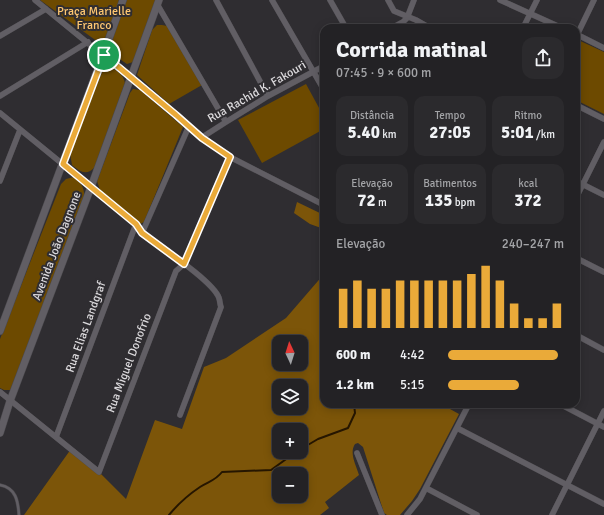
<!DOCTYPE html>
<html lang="pt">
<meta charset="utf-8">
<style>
:root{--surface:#232225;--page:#2b2a2d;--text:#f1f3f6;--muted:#a3a4a7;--line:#403f42;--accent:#eaaa39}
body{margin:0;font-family:Signika,sans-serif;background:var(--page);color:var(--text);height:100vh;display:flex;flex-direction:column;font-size:15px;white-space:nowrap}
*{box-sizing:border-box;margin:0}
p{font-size:13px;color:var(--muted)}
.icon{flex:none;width:22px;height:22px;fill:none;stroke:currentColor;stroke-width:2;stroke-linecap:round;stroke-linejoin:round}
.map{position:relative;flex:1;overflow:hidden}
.side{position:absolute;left:320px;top:24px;width:260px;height:384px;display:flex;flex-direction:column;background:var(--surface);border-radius:12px;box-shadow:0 2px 10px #0003,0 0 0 1px var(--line)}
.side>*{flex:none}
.needle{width:26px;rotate:356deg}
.buttons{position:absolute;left:272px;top:335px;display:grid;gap:8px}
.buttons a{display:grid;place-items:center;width:36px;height:36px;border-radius:8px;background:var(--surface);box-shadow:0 2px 10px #0003,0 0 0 1px var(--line);font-size:20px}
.pin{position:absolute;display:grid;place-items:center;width:34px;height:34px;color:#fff;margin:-17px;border:2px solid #fff;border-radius:50%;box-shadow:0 1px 4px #0007}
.round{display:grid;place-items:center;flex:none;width:42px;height:42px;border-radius:12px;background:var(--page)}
.summary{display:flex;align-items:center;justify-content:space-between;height:68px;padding:0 16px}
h1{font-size:22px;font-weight:700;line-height:30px}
.metrics{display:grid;grid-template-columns:repeat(3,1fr);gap:6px;height:68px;padding:4px 16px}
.metrics div{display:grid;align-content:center;border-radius:10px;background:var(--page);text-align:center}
.metrics b{font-size:17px;font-weight:700}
.metrics small{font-size:11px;font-weight:400}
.metrics p{font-size:11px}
.chart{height:112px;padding:8px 16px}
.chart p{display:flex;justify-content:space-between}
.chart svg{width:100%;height:72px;margin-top:4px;stroke:var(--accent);stroke-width:6}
ul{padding:0 16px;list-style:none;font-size:13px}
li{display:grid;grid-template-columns:64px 48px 1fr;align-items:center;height:30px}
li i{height:10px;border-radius:5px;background:var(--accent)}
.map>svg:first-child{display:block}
.green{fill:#6d4a00}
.forest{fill:#7c5509;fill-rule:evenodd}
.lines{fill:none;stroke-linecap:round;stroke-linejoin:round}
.stream{stroke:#261600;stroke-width:2}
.lane-casing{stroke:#4a484c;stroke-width:3.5}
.street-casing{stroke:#4a484c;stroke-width:6}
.secondary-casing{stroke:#4a484c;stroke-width:8}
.lane{stroke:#615e64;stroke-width:2.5}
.street{stroke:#615e64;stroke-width:5.5}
.secondary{stroke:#615e64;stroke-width:7}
.route-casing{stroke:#fff;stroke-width:8}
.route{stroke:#eaaa39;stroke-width:5}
.labels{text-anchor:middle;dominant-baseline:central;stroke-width:4;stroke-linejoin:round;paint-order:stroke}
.park-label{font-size:12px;fill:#fec771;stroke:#2f2d31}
.street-label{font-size:12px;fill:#dcdadd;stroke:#2f2d31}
</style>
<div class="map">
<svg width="604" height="515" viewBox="0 0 604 515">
<rect width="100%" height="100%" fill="#2f2d31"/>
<!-- green -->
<path class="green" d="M40,0H119L106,39L98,42Z
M126,0H157L133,62L127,64L112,54L110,46Z
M157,25H162L167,26L202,85L169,104L137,75L152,30Z
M576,39L604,52V114L576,100Z
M105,67C114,66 124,75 125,83L95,167C87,176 80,172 72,165L70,153L103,70Z
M306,84L324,117V129L262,163L238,120Z
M133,89L140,90L183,127L144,222L140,224H137L120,206L100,190L97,181L130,93Z
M74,177C81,183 85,188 84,198L11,390H4L0,388V339L61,184L66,179Z"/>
<!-- forest -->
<path class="forest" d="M297,202L324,215V238L321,236V228L310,224L294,213Z
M324,274V404H441L459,414L420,489L412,501L400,515H387L384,513L363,447L358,443L355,444C349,453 356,465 359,475L325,502L329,508L320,515H24L71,449L99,472L126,499L155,420L182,429L204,367L226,358L286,318ZM279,342H301V364H279ZM279,386H301V408H279ZM279,430H301V452H279ZM279,474H301V496H279Z"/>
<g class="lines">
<!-- stream -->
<path class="stream" d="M301,449L318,439L348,428L355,413L354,404
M169,515C178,504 188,495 200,487C209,481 215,481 222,472L271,470L296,452"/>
<defs>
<path id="lane" d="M0,485C16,488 18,501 19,515"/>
<path id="street" d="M35,0L176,115L201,138L230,157L324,205
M216,0L268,96
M272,0L324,90
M330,0L346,28
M388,0L394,11L416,20L430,28
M500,0L562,28
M157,4L226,122
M392,28L403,22
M401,28L403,22L407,18L414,0
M523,28L537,0
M576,34L604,48
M577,35L594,0
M0,36L46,9
M0,96L88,42
M576,105L604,119
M0,113L136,224L142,233C159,246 213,281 219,298C220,301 220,305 221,307L180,415
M201,138L226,122L268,96L324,66
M0,181L20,130
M576,181L604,195
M576,198L604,142
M142,233L189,126
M576,258L604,272
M576,335L604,350
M0,392L99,472L176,271L184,264L230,157
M560,404L604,427
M457,428L604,504
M56,437L136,224
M357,453L382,515
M426,488L477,515
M407,515L420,499L469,404
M552,515L604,411"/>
<path id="secondary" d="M0,331L103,55L123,0
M0,433L10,401L91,187L159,0"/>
</defs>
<!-- lane casing -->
<use href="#lane" class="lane-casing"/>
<!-- street casing -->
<use href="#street" class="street-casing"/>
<!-- secondary casing -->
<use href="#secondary" class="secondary-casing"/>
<!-- lane -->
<use href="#lane" class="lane"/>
<!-- street -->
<use href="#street" class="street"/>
<!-- secondary -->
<use href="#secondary" class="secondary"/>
</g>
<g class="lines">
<defs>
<path id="route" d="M104,55L176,115L202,138L230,157L184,264L142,233L136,224L63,164Z"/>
</defs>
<!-- route casing -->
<use href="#route" class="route-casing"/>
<!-- route -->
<use href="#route" class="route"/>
</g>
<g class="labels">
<!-- park labels -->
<g class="park-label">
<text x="94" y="11">Praça Marielle<tspan x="94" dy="14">Franco</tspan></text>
</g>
<!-- street labels -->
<g class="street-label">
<text transform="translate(257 92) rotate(-30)">Rua Rachid K. Fakouri</text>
<text transform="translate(57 246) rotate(-69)">Avenida João Dagnone</text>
<text transform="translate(86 327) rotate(-70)">Rua Elias Landgraf</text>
<text transform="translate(129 363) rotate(-69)">Rua Miguel Donofrio</text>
</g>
</g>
</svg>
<div class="buttons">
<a><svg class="needle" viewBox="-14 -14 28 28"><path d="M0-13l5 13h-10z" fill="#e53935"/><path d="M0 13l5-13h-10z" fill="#a3a4a7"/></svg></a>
<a><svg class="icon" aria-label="layers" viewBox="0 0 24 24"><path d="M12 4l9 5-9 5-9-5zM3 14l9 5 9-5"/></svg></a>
<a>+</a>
<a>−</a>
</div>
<div class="pin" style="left:104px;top:55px;background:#1e9e55"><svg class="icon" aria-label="arrive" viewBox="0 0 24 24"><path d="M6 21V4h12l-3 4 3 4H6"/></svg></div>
<section class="side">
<div class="summary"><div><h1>Corrida matinal</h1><p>07:45 · 9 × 600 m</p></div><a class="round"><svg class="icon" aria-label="share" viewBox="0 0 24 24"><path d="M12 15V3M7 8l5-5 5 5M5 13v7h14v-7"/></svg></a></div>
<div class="metrics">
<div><p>Distância</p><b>5.40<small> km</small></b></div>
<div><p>Tempo</p><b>27:05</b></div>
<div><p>Ritmo</p><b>5:01<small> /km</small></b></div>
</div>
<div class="metrics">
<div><p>Elevação</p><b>72<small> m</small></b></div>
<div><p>Batimentos</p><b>135<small> bpm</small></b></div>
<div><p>kcal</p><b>372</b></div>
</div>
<div class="chart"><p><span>Elevação</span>240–247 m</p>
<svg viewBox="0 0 160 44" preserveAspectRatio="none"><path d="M5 44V20M15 44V15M25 44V20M35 44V20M45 44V15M55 44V15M65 44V15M75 44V15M85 44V15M95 44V11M105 44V6M115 44V15M125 44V29M135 44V38M145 44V38M155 44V29"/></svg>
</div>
<ul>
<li><b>600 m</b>4:42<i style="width:95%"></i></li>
<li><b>1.2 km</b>5:15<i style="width:61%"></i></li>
</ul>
</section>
</div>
